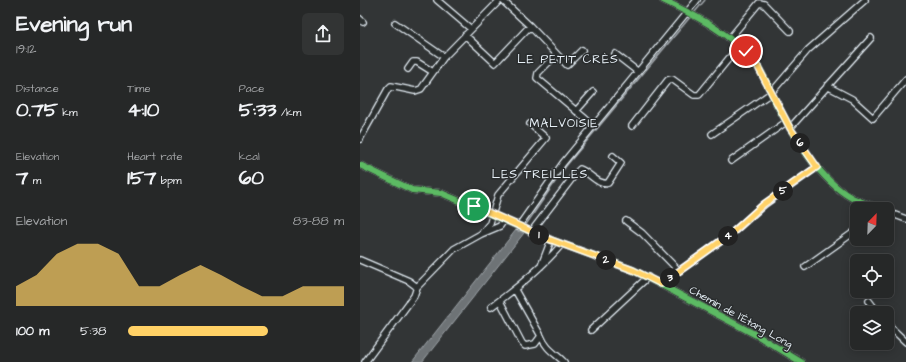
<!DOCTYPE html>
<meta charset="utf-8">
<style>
:root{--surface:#262828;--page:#323434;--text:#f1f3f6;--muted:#a4a6a8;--line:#424445;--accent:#ffd166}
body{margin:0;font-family:"Architects Daughter",sans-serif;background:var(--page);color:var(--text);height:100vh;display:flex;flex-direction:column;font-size:15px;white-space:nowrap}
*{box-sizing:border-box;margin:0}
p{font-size:13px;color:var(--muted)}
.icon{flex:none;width:22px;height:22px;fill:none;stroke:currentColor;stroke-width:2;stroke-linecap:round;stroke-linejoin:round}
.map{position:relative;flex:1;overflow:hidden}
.details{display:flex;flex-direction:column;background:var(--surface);width:360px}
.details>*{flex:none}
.needle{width:26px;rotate:23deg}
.buttons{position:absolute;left:490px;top:202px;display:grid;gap:8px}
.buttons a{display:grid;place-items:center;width:44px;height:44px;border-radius:6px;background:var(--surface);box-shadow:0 2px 10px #0003,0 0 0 1px var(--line);font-size:20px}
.pin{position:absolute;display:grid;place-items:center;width:34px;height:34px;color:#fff;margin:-17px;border:2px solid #fff;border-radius:50%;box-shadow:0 1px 4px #0007}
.km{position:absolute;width:20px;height:20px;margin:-10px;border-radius:50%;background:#222;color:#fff;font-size:11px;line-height:20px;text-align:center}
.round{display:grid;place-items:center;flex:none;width:42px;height:42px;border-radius:6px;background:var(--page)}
.overview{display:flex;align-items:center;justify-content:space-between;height:68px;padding:0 16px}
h1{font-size:22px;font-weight:700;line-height:30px}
.stats{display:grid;grid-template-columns:repeat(3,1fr);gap:6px;height:68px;padding:4px 16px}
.stats div{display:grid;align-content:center}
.stats b{font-size:20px;font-weight:700}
.stats small{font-size:11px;font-weight:400}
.stats p{font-size:11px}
.chart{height:112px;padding:8px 16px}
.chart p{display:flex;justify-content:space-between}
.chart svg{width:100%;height:72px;margin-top:4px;fill:var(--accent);opacity:.7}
ul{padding:0 16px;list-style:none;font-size:13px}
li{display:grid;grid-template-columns:64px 48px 1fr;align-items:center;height:30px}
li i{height:10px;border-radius:5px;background:var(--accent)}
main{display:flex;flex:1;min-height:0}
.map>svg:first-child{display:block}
.water{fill:#6e7376;stroke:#9fa5aa}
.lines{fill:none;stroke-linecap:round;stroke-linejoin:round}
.stream{stroke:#9fa5aa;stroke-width:1.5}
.minor-casing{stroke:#e8f1f8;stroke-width:8}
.minor{stroke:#2a2d2e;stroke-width:5.5}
.cycleway-casing{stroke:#2a2d2e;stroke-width:8}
.cycleway{stroke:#5cba63;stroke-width:6}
.route-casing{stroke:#fff;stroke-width:8}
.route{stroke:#ffd166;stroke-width:5}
.labels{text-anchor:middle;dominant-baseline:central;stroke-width:3;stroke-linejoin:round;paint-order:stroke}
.street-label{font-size:11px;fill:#e8f1f8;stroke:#2a2d2e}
.neighbourhood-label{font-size:12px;letter-spacing:1px;fill:#e8f1f8;stroke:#2a2d2e}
</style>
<main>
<section class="details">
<div class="overview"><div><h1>Evening run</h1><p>19:12</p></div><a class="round"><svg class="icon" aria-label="share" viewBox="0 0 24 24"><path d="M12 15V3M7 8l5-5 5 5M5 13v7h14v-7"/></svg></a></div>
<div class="stats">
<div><p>Distance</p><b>0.75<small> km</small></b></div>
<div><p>Time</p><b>4:10</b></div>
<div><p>Pace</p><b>5:33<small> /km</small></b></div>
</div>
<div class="stats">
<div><p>Elevation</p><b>7<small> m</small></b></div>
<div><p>Heart rate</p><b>157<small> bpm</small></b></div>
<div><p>kcal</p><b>60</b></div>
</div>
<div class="chart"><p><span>Elevation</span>83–88 m</p>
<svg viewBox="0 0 160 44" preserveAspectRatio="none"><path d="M0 44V32L10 25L20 12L30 6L40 6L50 12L60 32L70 32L80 25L90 19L100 25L110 32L120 38L130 38L140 32L150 32L160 32V44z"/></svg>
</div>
<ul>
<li><b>100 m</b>5:38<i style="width:65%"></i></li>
</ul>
</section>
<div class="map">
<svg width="546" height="362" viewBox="0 0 546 362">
<rect width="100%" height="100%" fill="#323536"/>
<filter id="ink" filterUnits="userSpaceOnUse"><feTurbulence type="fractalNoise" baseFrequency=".025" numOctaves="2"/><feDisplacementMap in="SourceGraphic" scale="8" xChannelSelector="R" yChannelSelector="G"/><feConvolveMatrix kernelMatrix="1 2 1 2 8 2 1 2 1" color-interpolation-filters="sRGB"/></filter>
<g filter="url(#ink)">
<!-- water -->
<path class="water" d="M156,230L164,233L62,362H52Z"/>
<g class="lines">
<!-- stream -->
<path class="stream" d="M334,13L345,0
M165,226L206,166L331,16"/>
<defs>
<path id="minor" d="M77,0L111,29
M303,0C336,16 371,33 395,63C404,74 410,91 416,103C434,136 459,180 492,198C501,202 511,205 520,209
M0,19L3,22
M35,23L84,57
M170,26L207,65L222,50
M105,35L135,63L170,26L142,0
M370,38L399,3L404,4L430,31
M255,54L277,71
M196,55L178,73L177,78L233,125
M48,69L53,62H57L73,72
M467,86L492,99L513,118L546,79
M216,111L233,92
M272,126L308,80L312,79L334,95H339L379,46
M430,128L511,38
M352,134L411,93L448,50L505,0
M0,139L28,89L31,86L55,91L61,89L84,57L140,0
M371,161L426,122
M0,165L52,190L81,193L191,240L273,270L398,336L441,362
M527,212L546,219
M266,221L282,233L319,271
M158,227L203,163L337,0
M171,232L217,172L220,169C229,172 238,186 248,183L261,163L253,156
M121,234L130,223L138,195L186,138L170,124
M0,260L49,281L57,287
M181,266L191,240
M445,267L497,230
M301,284L372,233L405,204L457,167
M155,290L181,336C186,349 195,353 204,362
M140,301L162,343L165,346L175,344L181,336
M509,301L518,313
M131,307C157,288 181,269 202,244
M527,324L546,342
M231,330L288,277
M5,362L54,296L57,287L94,249L121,234L140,226L144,220"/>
</defs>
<!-- minor casing -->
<use href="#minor" class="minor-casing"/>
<!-- minor -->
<use href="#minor" class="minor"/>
<defs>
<path id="cycleway" d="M303,0C336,16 371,33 395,63C404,74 410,91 416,103C434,136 459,180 492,198C501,202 511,205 520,209
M0,165L52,190L81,193L191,240L273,270L398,336L441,362"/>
</defs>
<!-- cycleway casing -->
<use href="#cycleway" class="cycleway-casing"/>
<!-- cycleway -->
<use href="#cycleway" class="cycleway"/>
</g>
</g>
<g class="lines" filter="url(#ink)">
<defs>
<path id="route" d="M114,206L191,240L273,270L301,284L372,233L404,204L457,167L430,128L397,65L386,51"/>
</defs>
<!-- route casing -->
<use href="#route" class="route-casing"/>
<!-- route -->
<use href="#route" class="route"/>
</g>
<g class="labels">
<!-- street labels -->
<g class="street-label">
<text transform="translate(381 317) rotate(29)">Chemin de l'Étang Long</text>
</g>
<!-- neighbourhood labels -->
<g class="neighbourhood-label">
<text x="208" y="59">LE PETIT CRÈS</text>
<text x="204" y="123">MALVOISIE</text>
<text x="180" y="174">LES TREILLES</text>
</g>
</g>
</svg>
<div class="buttons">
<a><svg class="needle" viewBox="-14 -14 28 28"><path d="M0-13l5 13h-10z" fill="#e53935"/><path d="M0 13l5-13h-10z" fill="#a4a6a8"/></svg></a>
<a><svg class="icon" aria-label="locate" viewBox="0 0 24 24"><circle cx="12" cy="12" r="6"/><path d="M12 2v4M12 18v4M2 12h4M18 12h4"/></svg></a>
<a><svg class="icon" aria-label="layers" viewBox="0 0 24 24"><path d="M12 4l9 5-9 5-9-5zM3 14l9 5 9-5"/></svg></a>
</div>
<div class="pin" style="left:114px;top:206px;background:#1e9e55"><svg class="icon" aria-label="arrive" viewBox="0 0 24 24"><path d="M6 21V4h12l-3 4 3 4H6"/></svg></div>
<div class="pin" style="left:386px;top:51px;background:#d93025"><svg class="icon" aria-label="check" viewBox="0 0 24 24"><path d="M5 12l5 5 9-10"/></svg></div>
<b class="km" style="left:179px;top:235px">1</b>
<b class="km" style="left:246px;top:260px">2</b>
<b class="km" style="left:310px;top:278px">3</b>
<b class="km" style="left:368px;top:236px">4</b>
<b class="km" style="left:423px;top:191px">5</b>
<b class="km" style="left:440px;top:143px">6</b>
</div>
</main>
